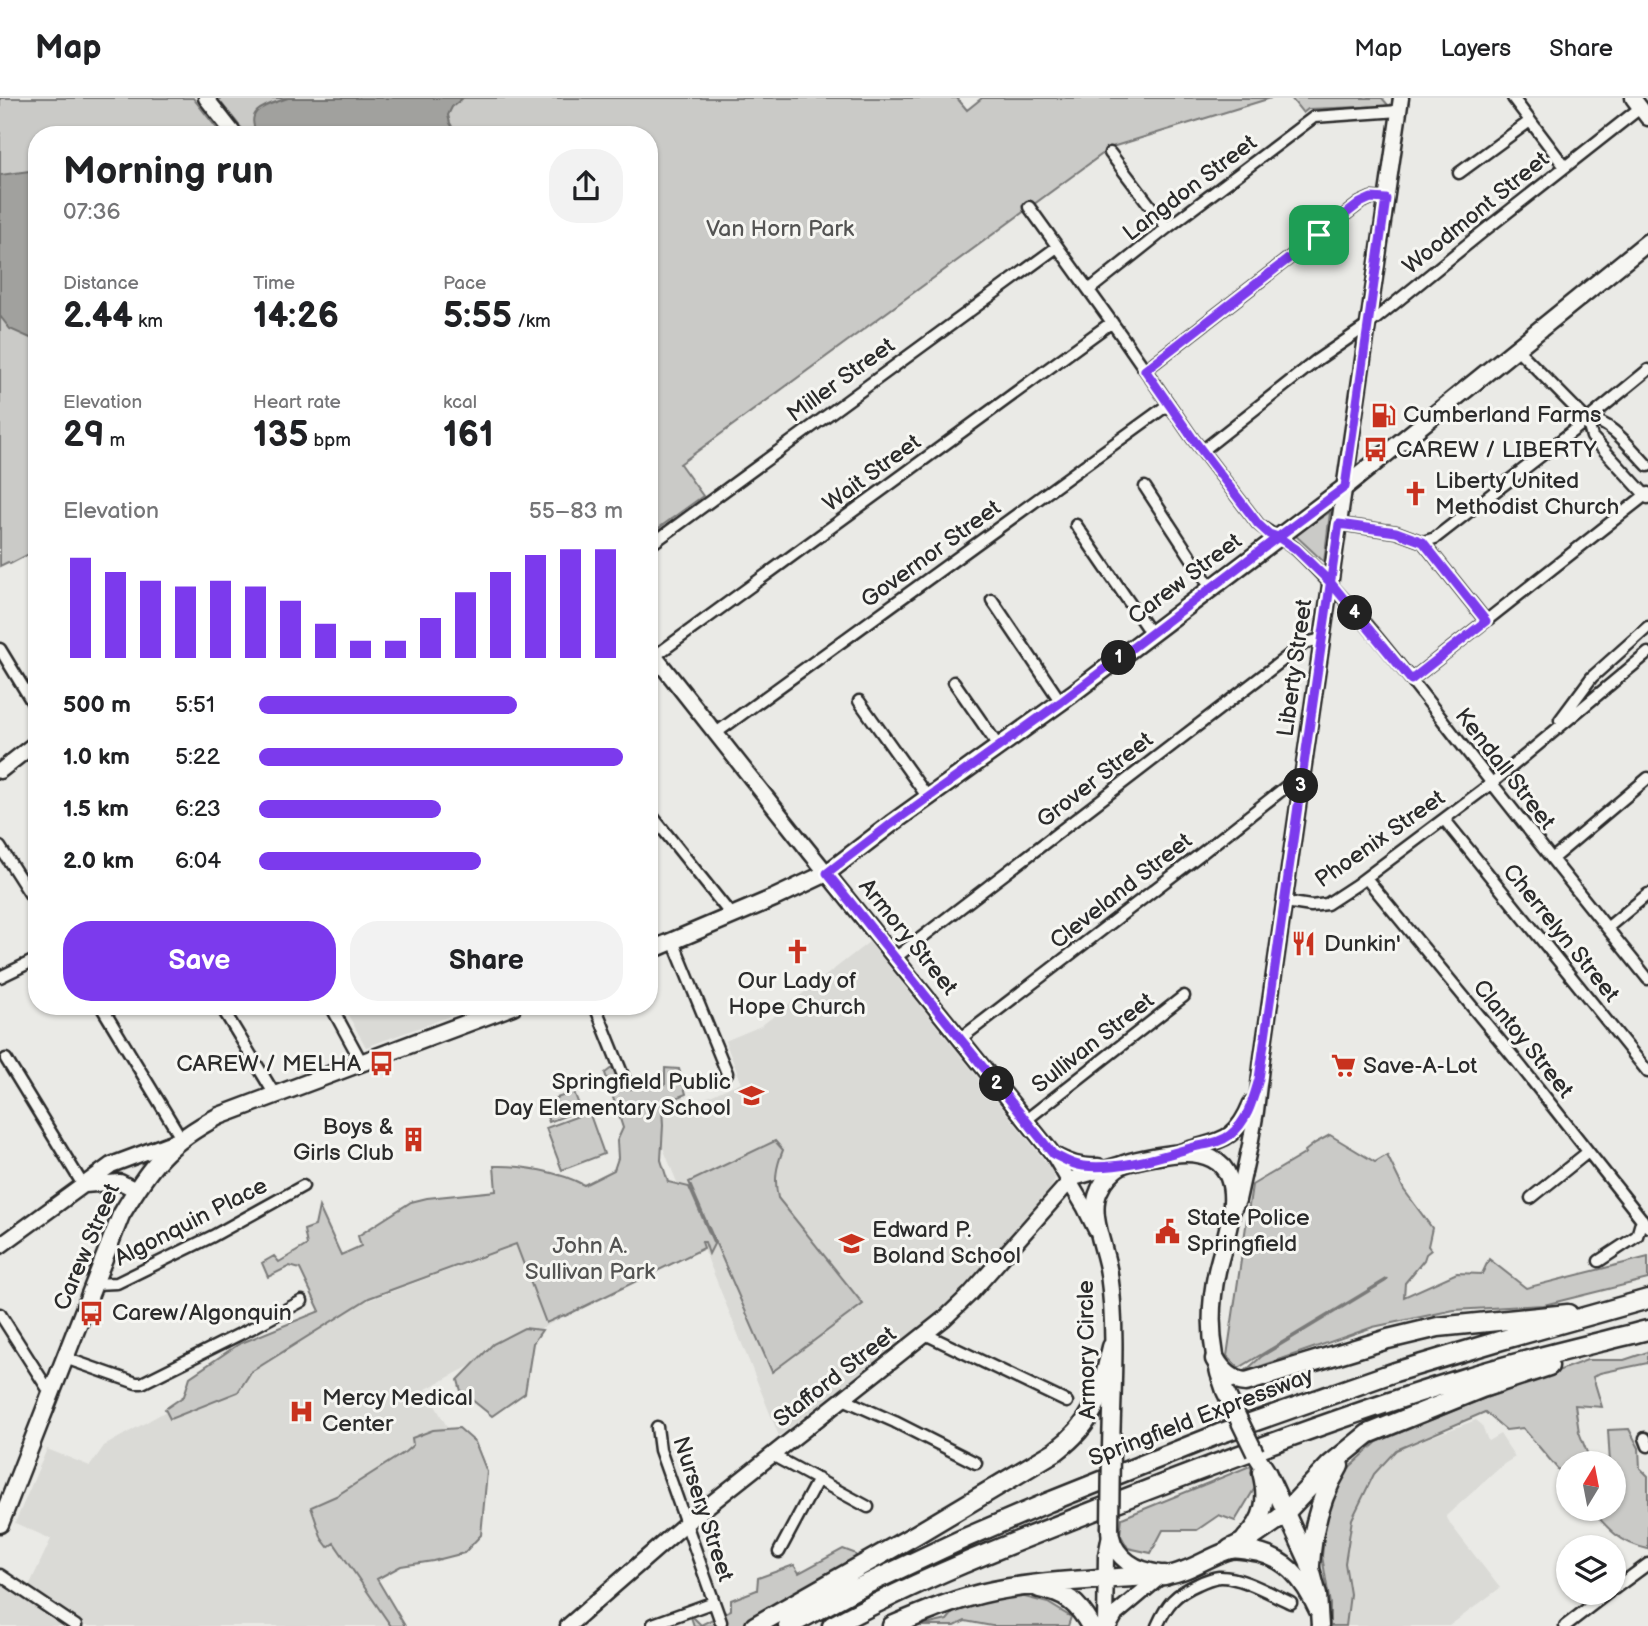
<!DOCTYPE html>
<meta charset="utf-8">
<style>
:root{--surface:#fff;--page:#f2f2f2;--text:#202124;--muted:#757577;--line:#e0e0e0;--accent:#7c3aed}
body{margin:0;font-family:"Balsamiq Sans",sans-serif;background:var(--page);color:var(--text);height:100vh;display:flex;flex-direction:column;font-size:26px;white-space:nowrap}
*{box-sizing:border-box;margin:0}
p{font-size:23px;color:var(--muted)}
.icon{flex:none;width:38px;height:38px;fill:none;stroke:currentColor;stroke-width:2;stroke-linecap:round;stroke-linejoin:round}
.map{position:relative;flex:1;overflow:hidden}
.side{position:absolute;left:28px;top:28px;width:630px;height:889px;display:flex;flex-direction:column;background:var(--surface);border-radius:28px;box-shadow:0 2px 5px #0004}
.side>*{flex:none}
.needle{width:46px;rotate:10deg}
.controls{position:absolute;left:1556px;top:1353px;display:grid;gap:14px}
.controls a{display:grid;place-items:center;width:70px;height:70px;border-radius:50%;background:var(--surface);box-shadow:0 2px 5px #0004;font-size:35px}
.pin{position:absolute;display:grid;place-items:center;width:60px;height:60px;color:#fff;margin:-30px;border-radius:14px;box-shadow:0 4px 10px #0006}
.km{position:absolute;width:35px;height:35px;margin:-18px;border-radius:50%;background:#222;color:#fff;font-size:19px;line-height:35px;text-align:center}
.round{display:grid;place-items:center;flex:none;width:74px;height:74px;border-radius:28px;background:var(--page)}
.overview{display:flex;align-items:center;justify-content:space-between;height:119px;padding:0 35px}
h1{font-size:38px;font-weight:700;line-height:52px}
.figures{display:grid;grid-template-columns:repeat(3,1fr);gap:10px;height:119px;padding:7px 35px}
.figures div{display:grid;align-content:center}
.figures b{font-size:35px;font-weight:700}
.figures small{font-size:19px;font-weight:400}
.figures p{font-size:19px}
.chart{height:196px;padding:14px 35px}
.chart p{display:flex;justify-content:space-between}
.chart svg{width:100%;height:126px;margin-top:7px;stroke:var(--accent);stroke-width:6}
.button{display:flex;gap:14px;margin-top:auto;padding:14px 35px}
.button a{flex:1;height:80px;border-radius:28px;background:var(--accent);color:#fff;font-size:28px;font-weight:700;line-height:80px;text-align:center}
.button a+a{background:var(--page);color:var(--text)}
ul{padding:0 35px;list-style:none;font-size:23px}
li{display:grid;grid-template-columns:112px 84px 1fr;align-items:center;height:52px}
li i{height:18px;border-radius:9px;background:var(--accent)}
header{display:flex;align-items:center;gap:42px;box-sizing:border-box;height:98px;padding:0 35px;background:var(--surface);border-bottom:2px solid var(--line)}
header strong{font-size:33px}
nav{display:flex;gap:38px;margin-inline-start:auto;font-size:24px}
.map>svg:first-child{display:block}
.built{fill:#dadad6}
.green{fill:#cacac7;stroke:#7a7a79;stroke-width:2}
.water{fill:#a1a19e;stroke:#727270;stroke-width:2}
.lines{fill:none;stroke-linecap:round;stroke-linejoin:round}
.street-casing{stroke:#2b2b2b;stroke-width:15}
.secondary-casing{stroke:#2b2b2b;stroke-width:19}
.primary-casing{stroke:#2b2b2b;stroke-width:21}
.highway-casing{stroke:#2b2b2b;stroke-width:23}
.street{stroke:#f6f6f2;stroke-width:10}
.secondary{stroke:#f6f6f2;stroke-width:14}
.primary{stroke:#f6f6f2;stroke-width:16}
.highway{stroke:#f6f6f2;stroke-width:18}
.primary-bridge-casing{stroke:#2b2b2b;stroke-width:21;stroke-linecap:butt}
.primary-bridge{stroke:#f6f6f2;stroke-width:16}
.route-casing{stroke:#fff;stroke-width:14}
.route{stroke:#7c3aed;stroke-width:9}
.labels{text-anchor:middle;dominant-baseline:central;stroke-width:6;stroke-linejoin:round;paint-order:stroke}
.street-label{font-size:23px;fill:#2b2b2b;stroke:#f6f6f2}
.park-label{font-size:23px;fill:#535352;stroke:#f6f6f2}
.poi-label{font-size:23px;fill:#2b2b2b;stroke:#f6f6f2;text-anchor:start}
</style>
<header>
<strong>Map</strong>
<nav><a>Map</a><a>Layers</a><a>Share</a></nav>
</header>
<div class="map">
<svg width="1648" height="1528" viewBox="0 0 1648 1528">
<rect width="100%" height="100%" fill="#eaeae6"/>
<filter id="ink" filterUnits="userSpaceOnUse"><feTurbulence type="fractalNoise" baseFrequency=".0143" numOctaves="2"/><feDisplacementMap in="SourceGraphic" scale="14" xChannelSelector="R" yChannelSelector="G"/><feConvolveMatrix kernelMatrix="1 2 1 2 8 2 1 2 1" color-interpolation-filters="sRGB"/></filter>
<g filter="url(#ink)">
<!-- built -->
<path class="built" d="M869,844L1052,1072L1055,1079L1054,1084L1050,1091L956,1199L923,1227L779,1338L637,985L673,971L688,1008L741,984L725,943L761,928Z
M343,908H478L366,949Z
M537,1139L565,1218L426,1291L451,1336L323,1417L396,1528H0V1487L23,1501L51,1441L15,1425L47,1351L90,1368L104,1348L351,1209Z
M1476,1322L1482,1327L1488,1343L1500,1336L1515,1359L1504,1366L1446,1418L1451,1427L1500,1490L1449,1528H1346L1350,1496L1345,1465L1352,1421L1374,1376L1396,1352Z"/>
<!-- green -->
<path class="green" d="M0,0H193L222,37H37V452L10,466L8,464L0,468Z
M217,0H957L967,12L982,0H1271L1112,49L680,366L703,398L649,437V37H247Z
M1291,0H1382L1389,8L1308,11L1303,15Z
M1330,414L1324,464L1295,437Z
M613,969L626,991H632L636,982L665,986V970L679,971L686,996L676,1000L662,1010L663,1027L661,1062L668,1084L689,1089L714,1146L709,1156L705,1144H702L704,1150L565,1218L564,1217L546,1225L516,1146L369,1200L251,1274L238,1294L170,1321L165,1311L184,1298L190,1279L239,1246L320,1213L300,1171L290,1168L268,1179L262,1165L274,1158L279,1164L307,1147L304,1132L315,1128L319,1109L341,1157L361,1148L358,1138L411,1104L427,1100L496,1093L494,1068C521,1067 560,1074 584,1087L614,1072L618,1060L617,1043L623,1030L605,975Z
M574,994L581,1012L549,1024L542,1005Z
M589,1014L604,1056L562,1072L546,1030Z
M1330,1037L1375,1064L1387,1057L1404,1092L1432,1130L1428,1148L1431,1152L1426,1156L1424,1162L1405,1185L1404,1199L1457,1175L1482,1176L1489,1161L1526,1190L1648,1159V1181L1544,1207L1454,1212L1373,1229L1244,1274L1261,1259L1386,1183L1388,1180L1239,1270L1227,1258L1252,1087L1306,1055L1305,1053L1315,1045Z
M775,1043L783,1052C776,1069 774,1082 778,1100L863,1206L772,1274L689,1084Z
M524,1230L542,1232L533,1245L525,1295L492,1318L461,1293L458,1282L493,1246Z
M1648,1254V1265L1600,1275L1593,1279L1602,1309L1575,1307L1579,1334L1591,1365H1568V1383L1523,1330L1506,1332L1485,1314L1396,1352L1374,1376L1352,1421L1345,1465L1350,1496L1346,1528H1330V1506L1322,1458L1328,1408L1342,1376L1377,1344L1472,1305L1587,1262H1624Z
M459,1330L475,1344L487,1374L481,1437L464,1455L433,1463L401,1468L377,1481L405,1528H391L334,1445L328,1449L322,1441L311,1409L336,1398L405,1354L413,1347L412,1340L433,1332Z
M1629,1331L1639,1350L1640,1370L1648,1378V1451C1620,1445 1609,1432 1591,1411L1614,1410V1365H1610L1608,1332Z
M1250,1368L1259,1383L1235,1423L1219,1417L1197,1432H1163L1151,1455L1128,1450L1120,1436L1122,1420Z
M843,1451L854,1455L859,1462L744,1528H694L690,1516L701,1527L731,1512V1502L757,1492L758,1480L794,1467L799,1475Z
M1021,1498L1048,1505L1071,1519L1068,1528H992L965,1523L955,1528H921L947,1522L958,1509L988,1502Z"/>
<!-- water -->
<path class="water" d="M288,0H463L452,9L448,17L450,25L457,37H258C242,10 269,7 288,0Z
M37,72V243L10,231L0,218V77Z"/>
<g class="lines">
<defs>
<path id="street" d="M1513,0L1565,69
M1110,55L1167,130
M1459,75L1530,23
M1029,109L1121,237L1193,341L1258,426C1270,437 1286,441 1298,453C1361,514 1415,587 1469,656C1528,732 1588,806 1648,881
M1089,192L1167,130L1314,19L1399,13
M1516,250L1587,322L1592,339L1648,400
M1145,272L1360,105L1371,100L1386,101
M1587,322C1608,319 1634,354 1648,368
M1202,353L1317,262L1368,227L1485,132L1640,10
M1145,389L1211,490
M1339,426L1396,434L1423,444L1435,440L1587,322L1648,272
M1076,427L1151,536
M1423,444L1486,523
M649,448L1057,149
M992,502L1061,604
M0,551L37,612
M655,558L1112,224
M1411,582L1648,395
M954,584L999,649
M859,603L929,701
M1560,622L1592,579L1648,529
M716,635L1169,306
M649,714L732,818
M1444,721L1648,974
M0,749L37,807
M1552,761L1648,680
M1366,780L1511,956L1648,1129
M1285,804L1311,808L1327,806L1356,787L1492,685L1648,555
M1607,830L1648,796
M673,843L727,975
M895,860L1305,545L1322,541
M0,879L37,861
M101,908L181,1040
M221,908L275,997
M331,908L362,965
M595,908L624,980
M960,941L1202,755L1292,684L1303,673
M6,961L83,1087
M1026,1022L1184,898
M1531,1100L1588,1054
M1599,1163L1637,1138L1642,1121
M94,1186L117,1185L213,1138L303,1088
M0,1216L51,1296
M925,1236L1067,1304
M65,1260L136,1285H142L252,1230L302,1203
M843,1301L895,1324L976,1365
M657,1329L660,1352L721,1524
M1645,1340L1648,1348
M772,1357L868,1409
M779,1454L818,1381
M0,1477L76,1528
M1614,1491L1648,1466
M653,1526L714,1504
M1157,1528C1167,1506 1175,1496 1198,1486C1204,1483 1212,1480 1219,1479C1241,1478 1271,1496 1291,1505
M1565,1528L1609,1494"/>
<path id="secondary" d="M206,0L235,37
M1633,0L1648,20
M649,551L804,747L1053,1056L1085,1110L1096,1132
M0,673L37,644
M1180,1054C1218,1041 1234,1047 1251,1005
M1054,1057C1069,1065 1081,1069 1098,1068
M85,1087L120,1084L136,1092
M1233,1112L1238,1102L1250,1047L1256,1013L1262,960L1303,673L1401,0
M0,1148L111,1067L178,1042
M568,1528L685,1426L945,1220L970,1196L1070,1083L1077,1079L1122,1066
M1105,1528L1106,1457L1110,1437
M1109,1528L1116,1516L1161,1478"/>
<path id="primary" d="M649,853L774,800L827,775L891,726L1072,596L1345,389L1648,144
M1111,1351C1112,1295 1117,1231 1109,1176C1106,1151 1088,1117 1099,1093C1103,1083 1114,1070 1124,1066C1137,1061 1172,1055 1186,1055C1204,1055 1223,1062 1229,1080C1239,1107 1223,1146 1217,1173C1208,1214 1210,1254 1225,1293
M1255,1355L1267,1374L1310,1467L1318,1497L1320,1528
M0,1426L121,1117C151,1067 166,1046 219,1018L513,908
M1110,1430C1110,1453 1129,1470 1151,1474C1156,1475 1162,1477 1167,1477C1188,1474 1207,1460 1227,1453C1234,1450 1241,1452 1248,1453C1285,1457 1304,1482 1318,1513
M1245,1440C1265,1421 1268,1400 1261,1374"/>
<path id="highway" d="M1215,1261C1222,1273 1231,1283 1246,1284L1388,1241L1438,1229L1568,1216
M1230,1451L1248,1442L1280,1420L1330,1367L1368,1336L1482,1290L1549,1268
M1310,1467C1312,1431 1320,1399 1339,1368
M1039,1490C1066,1495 1078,1505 1091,1528
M755,1528L917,1436L1056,1353C1097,1322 1101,1295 1112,1249
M788,1528L854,1492L965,1440L1049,1404L1219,1336L1395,1274L1502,1242L1648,1201
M832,1528C919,1481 1012,1445 1104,1409C1221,1363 1339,1319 1458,1282C1521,1262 1585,1248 1648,1232
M892,1528C925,1514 958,1500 993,1493C1050,1482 1108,1481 1165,1477"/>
</defs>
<!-- street casing -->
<use href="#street" class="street-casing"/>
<!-- secondary casing -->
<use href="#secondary" class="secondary-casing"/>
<!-- primary casing -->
<use href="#primary" class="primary-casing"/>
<!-- highway casing -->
<use href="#highway" class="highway-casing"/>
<!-- street -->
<use href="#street" class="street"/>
<!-- secondary -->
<use href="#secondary" class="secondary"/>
<!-- primary -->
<use href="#primary" class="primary"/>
<!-- highway -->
<use href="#highway" class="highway"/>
<defs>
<path id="primary-bridge" d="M1225,1293L1255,1355
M1110,1430L1111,1351"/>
</defs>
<!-- primary-bridge casing -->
<use href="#primary-bridge" class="primary-bridge-casing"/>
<!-- primary-bridge -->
<use href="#primary-bridge" class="primary-bridge"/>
</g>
</g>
<g class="lines" filter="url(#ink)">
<defs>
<path id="route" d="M1319,137L1145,272L1193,341L1258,426L1269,436L1278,439L1061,604L891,726L827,775L1053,1056C1063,1061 1072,1067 1083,1068C1120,1072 1159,1059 1194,1049C1206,1046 1220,1045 1230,1037C1248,1023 1253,1001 1259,981L1303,673C1315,591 1327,508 1339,426L1396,434L1423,444L1486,523L1411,582L1331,485L1296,451L1278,439L1345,389L1386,101L1371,100L1360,105L1319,137"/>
</defs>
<!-- route casing -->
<use href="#route" class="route-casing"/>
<!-- route -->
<use href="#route" class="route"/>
</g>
<!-- icons -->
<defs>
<symbol id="fuel-bare" viewBox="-9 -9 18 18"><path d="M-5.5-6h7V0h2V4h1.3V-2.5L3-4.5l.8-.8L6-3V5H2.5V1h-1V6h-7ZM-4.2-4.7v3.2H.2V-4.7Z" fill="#c8321e" stroke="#f6f6f2" stroke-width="2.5" paint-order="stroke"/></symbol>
<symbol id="bus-bare" viewBox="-9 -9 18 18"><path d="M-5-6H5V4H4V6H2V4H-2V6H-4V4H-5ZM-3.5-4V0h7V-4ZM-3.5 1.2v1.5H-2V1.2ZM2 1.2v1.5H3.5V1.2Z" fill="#c8321e" stroke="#f6f6f2" stroke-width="2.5" paint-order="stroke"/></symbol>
<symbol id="church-bare" viewBox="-9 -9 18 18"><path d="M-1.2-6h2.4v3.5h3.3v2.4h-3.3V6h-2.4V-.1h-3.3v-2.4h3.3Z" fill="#c8321e" stroke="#f6f6f2" stroke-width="2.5" paint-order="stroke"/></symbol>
<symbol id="restaurant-bare" viewBox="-9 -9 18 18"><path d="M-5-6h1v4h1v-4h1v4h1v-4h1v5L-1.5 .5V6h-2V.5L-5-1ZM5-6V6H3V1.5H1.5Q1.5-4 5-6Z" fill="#c8321e" stroke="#f6f6f2" stroke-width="2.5" paint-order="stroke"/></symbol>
<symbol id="supermarket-bare" viewBox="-9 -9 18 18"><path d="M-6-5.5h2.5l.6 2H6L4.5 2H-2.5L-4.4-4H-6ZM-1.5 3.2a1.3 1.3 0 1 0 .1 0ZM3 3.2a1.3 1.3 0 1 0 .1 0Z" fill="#c8321e" stroke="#f6f6f2" stroke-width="2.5" paint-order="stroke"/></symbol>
<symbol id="school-bare" viewBox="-9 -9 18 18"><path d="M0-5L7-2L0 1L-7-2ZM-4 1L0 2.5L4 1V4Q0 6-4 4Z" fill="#c8321e" stroke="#f6f6f2" stroke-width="2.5" paint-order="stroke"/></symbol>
<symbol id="building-bare" viewBox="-9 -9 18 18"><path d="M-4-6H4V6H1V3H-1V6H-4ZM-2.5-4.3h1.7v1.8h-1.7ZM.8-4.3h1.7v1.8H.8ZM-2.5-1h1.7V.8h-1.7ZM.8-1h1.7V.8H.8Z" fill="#c8321e" stroke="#f6f6f2" stroke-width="2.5" paint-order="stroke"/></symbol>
<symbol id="civic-bare" viewBox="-9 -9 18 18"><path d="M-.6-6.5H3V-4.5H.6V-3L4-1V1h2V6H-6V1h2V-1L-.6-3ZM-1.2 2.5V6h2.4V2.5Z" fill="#c8321e" stroke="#f6f6f2" stroke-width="2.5" paint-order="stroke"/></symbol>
<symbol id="hospital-bare" viewBox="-9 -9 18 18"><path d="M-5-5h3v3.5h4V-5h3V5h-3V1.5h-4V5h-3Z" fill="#c8321e" stroke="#f6f6f2" stroke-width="2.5" paint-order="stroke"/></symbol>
</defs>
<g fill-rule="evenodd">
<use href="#fuel-bare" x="1366" y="300" width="35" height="35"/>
<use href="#bus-bare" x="1358" y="334" width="35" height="35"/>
<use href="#church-bare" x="1398" y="378" width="35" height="35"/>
<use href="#restaurant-bare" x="1286" y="828" width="35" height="35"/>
<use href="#church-bare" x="780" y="836" width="35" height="35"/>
<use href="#bus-bare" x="364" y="948" width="35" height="35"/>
<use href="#supermarket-bare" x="1326" y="950" width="35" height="35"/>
<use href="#school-bare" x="734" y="980" width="35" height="35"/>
<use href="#building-bare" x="396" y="1024" width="35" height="35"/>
<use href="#civic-bare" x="1150" y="1116" width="35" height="35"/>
<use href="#school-bare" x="834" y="1128" width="35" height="35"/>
<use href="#bus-bare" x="74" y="1198" width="35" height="35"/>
<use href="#hospital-bare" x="284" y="1296" width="35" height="35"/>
</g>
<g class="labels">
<!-- street labels -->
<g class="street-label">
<text transform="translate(1190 90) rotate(-37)">Langdon Street</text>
<text transform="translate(1476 115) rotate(-39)">Woodmont Street</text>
<text transform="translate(841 282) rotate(-36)">Miller Street</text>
<text transform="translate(872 375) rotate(-36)">Wait Street</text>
<text transform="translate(931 456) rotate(-36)">Governor Street</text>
<text transform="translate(1185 481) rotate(-37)">Carew Street</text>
<text transform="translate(1295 570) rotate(-82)">Liberty Street</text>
<text transform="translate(1505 671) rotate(52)">Kendall Street</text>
<text transform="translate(1095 682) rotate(-38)">Grover Street</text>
<text transform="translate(1380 741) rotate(-35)">Phoenix Street</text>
<text transform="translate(1121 793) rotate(-38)">Cleveland Street</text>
<text transform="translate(1561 835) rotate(51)">Cherrelyn Street</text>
<text transform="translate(908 839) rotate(51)">Armory Street</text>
<text transform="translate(1523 941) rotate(51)">Clantoy Street</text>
<text transform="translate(1093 945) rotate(-38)">Sullivan Street</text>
<text transform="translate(191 1124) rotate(-27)">Algonquin Place</text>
<text transform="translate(87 1149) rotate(-67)">Carew Street</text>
<text transform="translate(1087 1252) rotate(-91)">Armory Circle</text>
<text transform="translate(835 1279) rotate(-38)">Stafford Street</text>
<text transform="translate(1201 1319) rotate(-21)">Springfield Expressway</text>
<text transform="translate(703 1411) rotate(72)">Nursery Street</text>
</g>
<!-- park labels -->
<g class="park-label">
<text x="780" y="131">Van Horn Park</text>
<text x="590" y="1148">John A.<tspan x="590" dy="26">Sullivan Park</tspan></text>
</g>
<!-- poi labels -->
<g class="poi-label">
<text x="1403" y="317">Cumberland Farms</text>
<text x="1396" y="352">CAREW / LIBERTY</text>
<text x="1435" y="383">Liberty United<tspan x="1435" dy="26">Methodist Church</tspan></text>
<text x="1324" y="846">Dunkin'</text>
<text x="797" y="883" text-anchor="middle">Our Lady of<tspan x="797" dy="26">Hope Church</tspan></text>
<text x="361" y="966" text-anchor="end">CAREW / MELHA</text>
<text x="1363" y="968">Save-A-Lot</text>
<text x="731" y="984" text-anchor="end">Springfield Public<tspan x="731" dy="26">Day Elementary School</tspan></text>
<text x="394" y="1029" text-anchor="end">Boys &amp;<tspan x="394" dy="26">Girls Club</tspan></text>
<text x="1187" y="1120">State Police<tspan x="1187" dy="26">Springfield</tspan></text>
<text x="872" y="1132">Edward P.<tspan x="872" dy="26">Boland School</tspan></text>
<text x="112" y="1215">Carew/Algonquin</text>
<text x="322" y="1300">Mercy Medical<tspan x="322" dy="26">Center</tspan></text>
</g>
</g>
</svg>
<div class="controls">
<a><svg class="needle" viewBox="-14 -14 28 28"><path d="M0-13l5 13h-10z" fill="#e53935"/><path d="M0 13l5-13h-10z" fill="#757577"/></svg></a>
<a><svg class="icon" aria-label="layers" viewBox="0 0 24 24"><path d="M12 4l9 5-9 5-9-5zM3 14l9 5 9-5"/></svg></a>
</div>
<div class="pin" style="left:1319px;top:137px;background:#1e9e55"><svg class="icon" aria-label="arrive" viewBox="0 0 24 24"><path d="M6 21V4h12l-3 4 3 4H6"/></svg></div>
<b class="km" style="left:1119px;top:560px">1</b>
<b class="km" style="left:997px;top:986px">2</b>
<b class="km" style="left:1301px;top:688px">3</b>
<b class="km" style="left:1355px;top:515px">4</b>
<section class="side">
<div class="overview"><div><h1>Morning run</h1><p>07:36</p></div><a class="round"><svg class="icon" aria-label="share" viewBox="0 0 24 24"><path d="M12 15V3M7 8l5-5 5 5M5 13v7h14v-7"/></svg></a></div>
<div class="figures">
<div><p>Distance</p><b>2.44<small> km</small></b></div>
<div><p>Time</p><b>14:26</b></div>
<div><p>Pace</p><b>5:55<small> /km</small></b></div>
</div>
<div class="figures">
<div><p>Elevation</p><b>29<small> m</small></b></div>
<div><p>Heart rate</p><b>135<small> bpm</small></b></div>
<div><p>kcal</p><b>161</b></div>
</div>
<div class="chart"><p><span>Elevation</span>55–83 m</p>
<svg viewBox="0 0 160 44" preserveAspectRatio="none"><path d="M5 44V9M15 44V14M25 44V17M35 44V19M45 44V17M55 44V19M65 44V24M75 44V32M85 44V38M95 44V38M105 44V30M115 44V21M125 44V14M135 44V8M145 44V6M155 44V6"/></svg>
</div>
<ul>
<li><b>500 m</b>5:51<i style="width:71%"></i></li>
<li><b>1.0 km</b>5:22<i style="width:100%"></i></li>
<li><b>1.5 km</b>6:23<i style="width:50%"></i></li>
<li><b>2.0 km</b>6:04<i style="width:61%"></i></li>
</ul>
<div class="button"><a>Save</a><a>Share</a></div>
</section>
</div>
